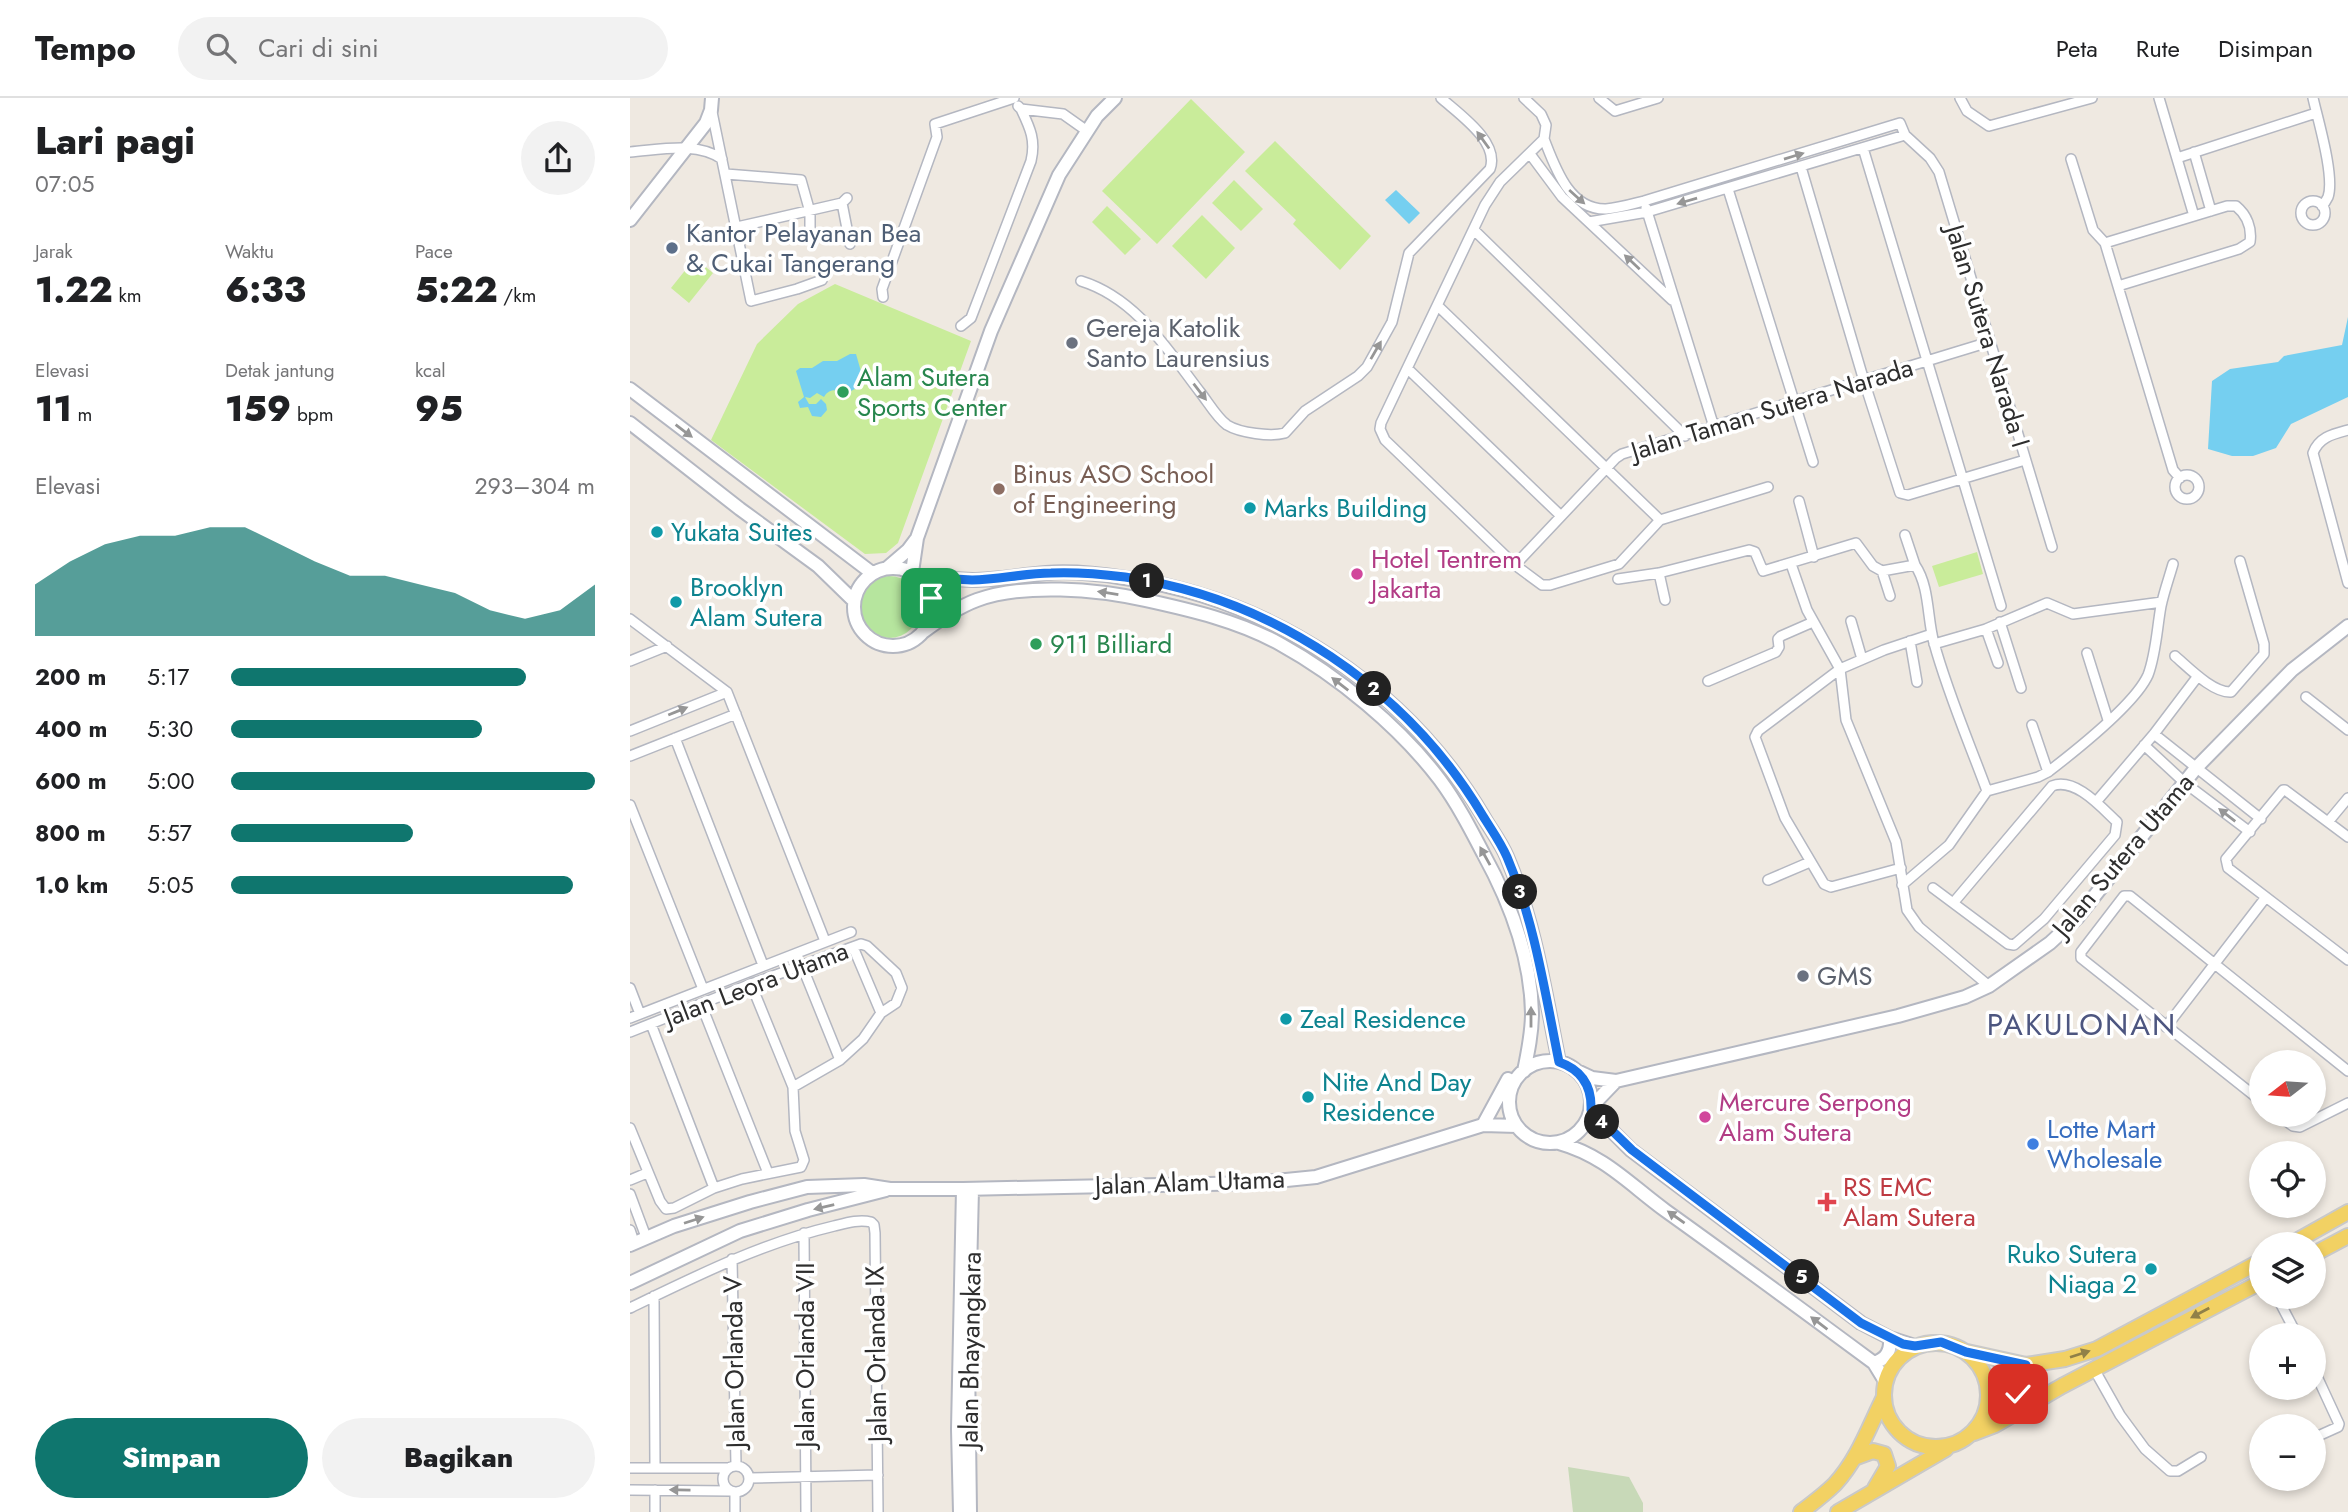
<!DOCTYPE html>
<html lang="id">
<meta charset="utf-8">
<style>
:root{--surface:#fff;--page:#f2f2f2;--text:#202124;--muted:#757577;--line:#e0e0e0;--accent:#0f766e}
body{margin:0;font-family:Jost,sans-serif;background:var(--page);color:var(--text);height:100vh;display:flex;flex-direction:column;font-size:26px;white-space:nowrap}
*{box-sizing:border-box;margin:0}
p{font-size:23px;color:var(--muted)}
.icon{flex:none;width:38px;height:38px;fill:none;stroke:currentColor;stroke-width:2;stroke-linecap:round;stroke-linejoin:round}
.map{position:relative;flex:1;overflow:hidden}
.sheet{display:flex;flex-direction:column;background:var(--surface);width:630px}
.sheet>*{flex:none}
.needle{width:46px;rotate:253deg}
.fabs{position:absolute;left:1619px;top:952px;display:grid;gap:14px}
.fabs a{display:grid;place-items:center;width:77px;height:77px;border-radius:50%;background:var(--surface);box-shadow:0 4px 10px #0003;font-size:35px}
.pin{position:absolute;display:grid;place-items:center;width:60px;height:60px;color:#fff;margin:-30px;border-radius:14px;box-shadow:0 4px 10px #0006}
.km{position:absolute;width:35px;height:35px;margin:-18px;border-radius:50%;background:#222;color:#fff;font-size:19px;line-height:35px;text-align:center}
.round{display:grid;place-items:center;flex:none;width:74px;height:74px;border-radius:37px;background:var(--page)}
.overview{display:flex;align-items:center;justify-content:space-between;height:119px;padding:0 35px}
h1{font-size:38px;font-weight:800;line-height:52px}
.stats{display:grid;grid-template-columns:repeat(3,1fr);gap:10px;height:119px;padding:7px 35px}
.stats div{display:grid;align-content:center}
.stats b{font-size:35px;font-weight:800}
.stats small{font-size:19px;font-weight:400}
.stats p{font-size:19px}
.chart{height:196px;padding:14px 35px}
.chart p{display:flex;justify-content:space-between}
.chart svg{width:100%;height:126px;margin-top:7px;fill:var(--accent);opacity:.7}
.primary-button{display:flex;gap:14px;margin-top:auto;padding:14px 35px}
.primary-button a{flex:1;height:80px;border-radius:42px;background:var(--accent);color:#fff;font-size:28px;font-weight:800;line-height:80px;text-align:center}
.primary-button a+a{background:var(--page);color:var(--text)}
ul{padding:0 35px;list-style:none;font-size:23px}
li{display:grid;grid-template-columns:112px 84px 1fr;align-items:center;height:52px}
li i{height:18px;border-radius:9px;background:var(--accent)}
header{display:flex;align-items:center;gap:42px;box-sizing:border-box;height:98px;padding:0 35px;background:var(--surface);border-bottom:2px solid var(--line)}
header strong{font-size:33px}
nav{display:flex;gap:38px;margin-inline-start:auto;font-size:24px}
.search{width:490px;height:63px;background:var(--page);display:flex;align-items:center;gap:18px;box-sizing:border-box;padding:0 24px;border-radius:38px;color:var(--muted);font-size:26px}
main{display:flex;flex:1;min-height:0}
.map>svg:first-child{display:block}
.green{fill:#b6e59e}
.cemetery{fill:#c8d9b8}
.pitch{fill:#c9ec9a}
.water{fill:#75cff0}
.lines{fill:none;stroke-linecap:round;stroke-linejoin:round}
.street-casing{stroke:#b4b7c1;stroke-width:12}
.secondary-casing{stroke:#b4b7c1;stroke-width:16}
.primary-casing{stroke:#c9c9c9;stroke-width:18}
.street{stroke:#fff;stroke-width:9}
.secondary{stroke:#fff;stroke-width:12}
.primary{stroke:#f2d163;stroke-width:14}
.oneway{fill:#969696}
.oneway2{fill:#908048}
.route-casing{stroke:#fff;stroke-width:14}
.route{stroke:#1a73e8;stroke-width:9}
.service-dot{fill:#5c6f8a;stroke:#fff;stroke-width:2.5}
.worship-dot{fill:#6b7280;stroke:#fff;stroke-width:2.5}
.leisure-dot{fill:#2e9e5b;stroke:#fff;stroke-width:2.5}
.education-dot{fill:#8d6e63;stroke:#fff;stroke-width:2.5}
.culture-dot{fill:#0f9aa8;stroke:#fff;stroke-width:2.5}
.hotel-dot{fill:#d1479c;stroke:#fff;stroke-width:2.5}
.shop-dot{fill:#3f7fe0;stroke:#fff;stroke-width:2.5}
.health-dot{fill:#e0444e;stroke:#fff;stroke-width:2.5}
.labels{text-anchor:middle;dominant-baseline:central;stroke-width:7;stroke-linejoin:round;paint-order:stroke}
.service-label{font-size:26px;fill:#4e5e75;stroke:#fff;text-anchor:start}
.worship-label{font-size:26px;fill:#5b616d;stroke:#fff;text-anchor:start}
.street-label{font-size:26px;fill:#2e2e2e;stroke:#fff}
.leisure-label{font-size:26px;fill:#27864d;stroke:#fff;text-anchor:start}
.education-label{font-size:26px;fill:#785e54;stroke:#fff;text-anchor:start}
.culture-label{font-size:26px;fill:#0d838f;stroke:#fff;text-anchor:start}
.hotel-label{font-size:26px;fill:#b23c85;stroke:#fff;text-anchor:start}
.shop-label{font-size:26px;fill:#366cbe;stroke:#fff;text-anchor:start}
.health-label{font-size:26px;fill:#be3a42;stroke:#fff;text-anchor:start}
.quarter-label{font-size:30px;letter-spacing:2px;fill:#4d5680;stroke:#fff}
</style>
<header>
<strong>Tempo</strong>
<div class="search"><svg class="icon" aria-label="search" viewBox="0 0 24 24"><circle cx="10" cy="10" r="6"/><path d="M15 15l6 6"/></svg>Cari di sini</div>
<nav><a>Peta</a><a>Rute</a><a>Disimpan</a></nav>
</header>
<main>
<section class="sheet">
<div class="overview"><div><h1>Lari pagi</h1><p>07:05</p></div><a class="round"><svg class="icon" aria-label="share" viewBox="0 0 24 24"><path d="M12 15V3M7 8l5-5 5 5M5 13v7h14v-7"/></svg></a></div>
<div class="stats">
<div><p>Jarak</p><b>1.22<small> km</small></b></div>
<div><p>Waktu</p><b>6:33</b></div>
<div><p>Pace</p><b>5:22<small> /km</small></b></div>
</div>
<div class="stats">
<div><p>Elevasi</p><b>11<small> m</small></b></div>
<div><p>Detak jantung</p><b>159<small> bpm</small></b></div>
<div><p>kcal</p><b>95</b></div>
</div>
<div class="chart"><p><span>Elevasi</span>293–304 m</p>
<svg viewBox="0 0 160 44" preserveAspectRatio="none"><path d="M0 44V26L10 18L20 12L30 9L40 9L50 6L60 6L70 12L80 18L90 23L100 23L110 26L120 29L130 35L140 38L150 35L160 26V44z"/></svg>
</div>
<ul>
<li><b>200 m</b>5:17<i style="width:81%"></i></li>
<li><b>400 m</b>5:30<i style="width:69%"></i></li>
<li><b>600 m</b>5:00<i style="width:100%"></i></li>
<li><b>800 m</b>5:57<i style="width:50%"></i></li>
<li><b>1.0 km</b>5:05<i style="width:94%"></i></li>
</ul>
<div class="primary-button"><a>Simpan</a><a>Bagikan</a></div>
</section>
<div class="map">
<svg width="1718" height="1414" viewBox="0 0 1718 1414">
<rect width="100%" height="100%" fill="#efe9e1"/>
<!-- green -->
<path class="green" d="M228 509a31 31 0 1 1 62 0a31 31 0 1 1-62 0Z"/>
<!-- cemetery -->
<path class="cemetery" d="M938,1369L999,1379L1013,1405V1414H943Z"/>
<!-- pitch -->
<path class="pitch" d="M561,1L615,54L527,146L472,93Z
M645,43L741,138L710,172L663,126L666,122L615,73Z
M604,82L633,111L611,133L582,105Z
M477,108L511,141L495,157L462,124Z
M572,117L605,150L576,181L542,148Z
M65,160L83,175L59,205L41,190Z
M205,186L341,243L268,445L256,455L235,456L81,342L127,246L168,206Z
M1347,454L1353,476L1309,489L1302,468Z"/>
<!-- water -->
<path class="water" d="M766,92L790,115L779,126L755,102Z
M1718,219V299L1661,326L1646,350L1623,358H1602L1578,351L1582,283L1600,271L1648,264L1654,258L1712,247Z
M220,256H226L234,284C230,286 227,290 223,292C212,297 202,286 194,299L187,295L180,300L175,299L179,306H186L191,301L196,306L197,312L191,319L182,318L178,309L170,310L168,304L174,299L166,273L170,270H182L193,263H207Z"/>
<g class="lines">
<defs>
<path id="street" d="M894,0L911,16L916,27L914,41L870,84L855,107L751,325L750,331L755,342L885,467L912,487H920L989,466L1030,422L1138,389
M969,0L985,13L1028,0
M1330,0L1337,13L1359,28L1462,0
M1529,0L1564,118
M1683,0C1688,22 1705,79 1698,99C1697,101 1694,106 1692,108
M388,8L391,11L433,16L457,33
M82,14L121,203L167,191L192,182
M1275,37L1300,60L1309,74L1422,449
M914,41C925,69 939,112 976,111C989,110 1002,106 1014,103L1270,25L1275,37L1017,114L959,124
M1233,50L1371,508
M0,54C29,52 67,43 92,61
M1564,54L1581,113
M900,56L932,99L1042,202
M1547,60L1686,15
M1441,61L1463,132L1475,145L1543,372L1550,380
M1171,69L1234,283L1270,395L1278,397L1395,362
M96,76L171,82L180,114V140
M1098,91L1183,364
M1671 115a12 12 0 1 1 24 0a12 12 0 1 1-24 0Z
M212,105L220,146
M1016,110L1084,329
M107,129L212,105L217,100
M844,132L1055,338
M1475,145L1597,108H1606C1617,117 1622,130 1620,144L1609,151L1488,188
M451,183C506,200 537,251 570,294C578,304 587,320 597,327C610,335 641,339 655,335L675,313L728,278L737,269L762,224L779,155L860,71C870,44 829,16 811,0
M253,199L252,191L307,39L305,26L384,0
M808,208L1030,422
M331,228L341,220L401,63C406,42 400,30 391,11
M779,272L931,418
M1718,332C1703,336 1689,339 1683,355L1718,485
M1545 389a12 12 0 1 1 24 0a12 12 0 1 1-24 0Z
M1169,403L1184,459
M1275,437L1285,467
M1161,466L1177,512L1210,571L1128,633L1125,639L1155,720L1194,786L1201,789L1271,770
M885,467L986,360L992,356L1359,244
M1252,473L1260,498
M1029,475L1035,502
M988,481L1029,475L1119,452L1125,454L1133,473L1226,445L1243,468L1252,473L1285,467C1300,489 1297,521 1304,545C1318,596 1339,644 1357,693L1319,747L1272,787
M0,521L97,594L195,843
M1221,523L1232,561
M1370,524L1391,590
M1356,531L1368,565
M1302,536L1254,552L1210,571L1216,622L1266,744L1277,812L1289,829L1359,888
M1280,543L1287,584
M1304,546L1356,531L1417,505L1443,516L1532,504
M1457,555L1478,622
M1545,558C1559,570 1583,595 1601,594L1634,556V546L1610,463
M0,563L37,548
M1078,583L1146,554L1149,549L1148,541L1151,538L1183,524
M1676,599L1718,632
M0,633L97,594
M1524,636L1631,721
M45,640L133,867
M1514,647L1555,685L1620,734
M0,658L106,616
M1418,674C1444,654 1505,606 1518,577C1526,556 1527,530 1531,508C1534,494 1539,480 1543,466
M1357,693L1408,679L1418,674L1402,627
M1466,704L1524,636L1568,578
M0,707L73,891
M1698,724L1718,700
M1718,739L1655,692H1653L1596,761L1598,770L1718,862
M1138,782L1180,764
M1303,790L1378,846L1384,847L1414,821L1485,737L1487,724C1471,709 1445,679 1422,688L1324,804
M223,849L251,915
M172,868L210,962
M121,886L163,989
M0,890L10,916
M71,906L138,1075
M0,920L221,834
M21,926L84,1090
M1536,929L1636,799
M0,934L121,886L231,846L237,848L266,875L272,890L266,905L251,915L233,941L210,962L163,989L165,1033L174,1062L171,1069L112,1081L84,1090L44,1110L36,1111L30,1103L0,1030
M1631,1003L1451,860V854L1494,798H1500L1718,973
M1648,1017L1663,1028L1670,1029L1718,1005
M0,1082L17,1075
M0,1096L16,1139
M0,1132L4,1144
M174,1135L176,1414
M102,1161L106,1367
M24,1198L25,1369
M1647,1199L1667,1237
M0,1210C66,1178 132,1145 204,1128C216,1125 229,1121 241,1124L244,1127L245,1135L248,1414
M1464,1271L1490,1317L1515,1351L1540,1373H1548L1571,1359
M1684,1272L1709,1326L1708,1329L1688,1338
M93 1381a13 13 0 1 1 26 0a13 13 0 1 1-26 0Z
M0,1370H98
M120,1380L248,1377
M0,1392L100,1393
M25,1392V1414
M105,1414V1394"/>
<path id="secondary" d="M0,122L76,25L81,12L82,0
M0,291L242,475
M0,325L110,411L188,468L224,503
M257,470L278,452L287,440
M224 509a39 39 0 1 1 78 0a39 39 0 1 1-78 0Z
M282,474L287,440L361,233L429,77L467,18L485,0
M289,479C306,480 324,481 342,482C366,482 391,477 416,475C441,473 470,476 495,480C643,501 777,590 853,718C861,732 871,745 877,759C905,825 915,895 929,964
M293,534C309,522 328,509 347,502C395,485 466,491 515,502C561,512 608,523 650,546C708,578 770,629 810,682C827,705 840,730 853,755C880,804 901,859 902,915C902,935 898,954 894,973
M879 1004a41 41 0 1 1 82 0a41 41 0 1 1-82 0Z
M947,973L962,980L986,983L1268,918L1335,899L1359,888L1420,845L1447,820L1566,670L1662,572L1718,528
M961,1009L986,983
M961,1012L1001,1052L1231,1225L1260,1240L1285,1248
M853,1027L878,981
M929,1045C975,1058 999,1086 1036,1113C1106,1163 1175,1214 1244,1265L1255,1283
M0,1147L44,1128L120,1104L177,1089L234,1087L260,1091H333L626,1085L686,1079L853,1027L887,1028
M0,1185L110,1133L178,1112L256,1092
M1244,1265C1256,1261 1261,1254 1260,1240
M330,1414L328,1331L333,1091
M340,1414L338,1260L342,1091"/>
<path id="primary" d="M1661,1146L1718,1114
M1684,1156L1718,1138
M1254 1297a52 52 0 1 1 104 0a52 52 0 1 1-104 0Z
M1337,1254L1396,1267L1435,1261L1467,1251L1631,1163
M1396,1267L1384,1279V1291L1395,1300L1407,1303
M1344,1335L1365,1327L1432,1288L1631,1184
M1224,1360L1243,1353L1254,1356L1258,1368L1245,1390
M1171,1414C1183,1405 1195,1396 1205,1386C1228,1361 1239,1329 1254,1299
M1208,1414L1316,1351"/>
</defs>
<!-- street casing -->
<use href="#street" class="street-casing"/>
<!-- secondary casing -->
<use href="#secondary" class="secondary-casing"/>
<!-- primary casing -->
<use href="#primary" class="primary-casing"/>
<!-- street -->
<use href="#street" class="street"/>
<!-- secondary -->
<use href="#secondary" class="secondary"/>
<!-- primary -->
<use href="#primary" class="primary"/>
</g>
<!-- one-way arrows -->
<defs><path id="oneway-solid" d="M-6-.8H1V-3.2L6.5 0L1 3.2V.8H-6Z" transform="scale(1.75)"/></defs>
<g class="oneway">
<use href="#oneway-solid" transform="translate(853 42) rotate(-126)"/>
<use href="#oneway-solid" transform="translate(1164 58) rotate(-17)"/>
<use href="#oneway-solid" transform="translate(947 99) rotate(42)"/>
<use href="#oneway-solid" transform="translate(1057 103) rotate(164)"/>
<use href="#oneway-solid" transform="translate(1002 164) rotate(-137)"/>
<use href="#oneway-solid" transform="translate(746 252) rotate(-60)"/>
<use href="#oneway-solid" transform="translate(570 294) rotate(52)"/>
<use href="#oneway-solid" transform="translate(54 333) rotate(37)"/>
<use href="#oneway-solid" transform="translate(478 495) rotate(-171)"/>
<use href="#oneway-solid" transform="translate(710 586) rotate(-142)"/>
<use href="#oneway-solid" transform="translate(48 613) rotate(-22)"/>
<use href="#oneway-solid" transform="translate(1597 717) rotate(-142)"/>
<use href="#oneway-solid" transform="translate(855 758) rotate(-119)"/>
<use href="#oneway-solid" transform="translate(901 919) rotate(-90)"/>
<use href="#oneway-solid" transform="translate(194 1109) rotate(167)"/>
<use href="#oneway-solid" transform="translate(1046 1119) rotate(-145)"/>
<use href="#oneway-solid" transform="translate(64 1122) rotate(-18)"/>
<use href="#oneway-solid" transform="translate(1189 1225) rotate(-143)"/>
<use href="#oneway-solid" transform="translate(50 1392) rotate(-179)"/>
</g>
<g class="oneway2">
<use href="#oneway-solid" transform="translate(1570 1215) rotate(152)"/>
<use href="#oneway-solid" transform="translate(1450 1256) rotate(-18)"/>
</g>
<g class="lines">
<defs>
<path id="route" d="M301,500L296,489L289,479C306,480 324,481 342,482C368,482 394,475 421,475C445,474 471,476 495,479C642,500 777,590 853,718C861,731 871,745 877,759C905,825 915,895 929,964C952,972 962,988 961,1012L1002,1052L1231,1225L1273,1246L1285,1248L1311,1244L1336,1254L1396,1267L1384,1279V1291L1388,1296"/>
</defs>
<!-- route casing -->
<use href="#route" class="route-casing"/>
<!-- route -->
<use href="#route" class="route"/>
</g>
<!-- markers -->
<circle class="service-dot" cx="42" cy="150" r="7"/>
<g class="worship-dot">
<circle cx="442" cy="245" r="7"/>
<circle cx="1173" cy="878" r="7"/>
</g>
<g class="leisure-dot">
<circle cx="213" cy="294" r="7"/>
<circle cx="406" cy="546" r="7"/>
</g>
<circle class="education-dot" cx="369" cy="391" r="7"/>
<g class="culture-dot">
<circle cx="620" cy="410" r="7"/>
<circle cx="27" cy="434" r="7"/>
<circle cx="46" cy="504" r="7"/>
<circle cx="656" cy="921" r="7"/>
<circle cx="678" cy="999" r="7"/>
<circle cx="1521" cy="1171" r="7"/>
</g>
<g class="hotel-dot">
<circle cx="727" cy="476" r="7"/>
<circle cx="1075" cy="1019" r="7"/>
</g>
<circle class="shop-dot" cx="1403" cy="1046" r="7"/>
<path class="health-dot" d="M1193.5 1093.5h7v7h7v7h-7v7h-7v-7h-7v-7h7z"/>
<g class="labels">
<!-- service labels -->
<g class="service-label">
<text x="56" y="135">Kantor Pelayanan Bea<tspan x="56" dy="30">&amp; Cukai Tangerang</tspan></text>
</g>
<!-- worship labels -->
<g class="worship-label">
<text x="456" y="230">Gereja Katolik<tspan x="456" dy="30">Santo Laurensius</tspan></text>
<text x="1187" y="878">GMS</text>
</g>
<!-- street labels -->
<g class="street-label">
<text transform="translate(1358 238) rotate(73)">Jalan Sutera Narada I</text>
<text transform="translate(1142 311) rotate(-17)">Jalan Taman Sutera Narada</text>
<text transform="translate(1493 757) rotate(-50)">Jalan Sutera Utama</text>
<text transform="translate(126 886) rotate(-21)">Jalan Leora Utama</text>
<text transform="translate(560 1084) rotate(-2)">Jalan Alam Utama</text>
<text transform="translate(340 1252) rotate(-89)">Jalan Bhayangkara</text>
<text transform="translate(246 1256) rotate(-91)">Jalan Orlanda IX</text>
<text transform="translate(175 1257) rotate(-90)">Jalan Orlanda VII</text>
<text transform="translate(104 1264) rotate(-91)">Jalan Orlanda V</text>
</g>
<!-- leisure labels -->
<g class="leisure-label">
<text x="227" y="279">Alam Sutera<tspan x="227" dy="30">Sports Center</tspan></text>
<text x="420" y="546">911 Billiard</text>
</g>
<!-- education labels -->
<g class="education-label">
<text x="383" y="376">Binus ASO School<tspan x="383" dy="30">of Engineering</tspan></text>
</g>
<!-- culture labels -->
<g class="culture-label">
<text x="634" y="410">Marks Building</text>
<text x="41" y="434">Yukata Suites</text>
<text x="60" y="489">Brooklyn<tspan x="60" dy="30">Alam Sutera</tspan></text>
<text x="670" y="921">Zeal Residence</text>
<text x="692" y="984">Nite And Day<tspan x="692" dy="30">Residence</tspan></text>
<text x="1507" y="1156" text-anchor="end">Ruko Sutera<tspan x="1507" dy="30">Niaga 2</tspan></text>
</g>
<!-- hotel labels -->
<g class="hotel-label">
<text x="741" y="461">Hotel Tentrem<tspan x="741" dy="30">Jakarta</tspan></text>
<text x="1089" y="1004">Mercure Serpong<tspan x="1089" dy="30">Alam Sutera</tspan></text>
</g>
<!-- shop labels -->
<g class="shop-label">
<text x="1417" y="1031">Lotte Mart<tspan x="1417" dy="30">Wholesale</tspan></text>
</g>
<!-- health labels -->
<g class="health-label">
<text x="1213" y="1089">RS EMC<tspan x="1213" dy="30">Alam Sutera</tspan></text>
</g>
<!-- quarter labels -->
<g class="quarter-label">
<text x="1452" y="926">PAKULONAN</text>
</g>
</g>
</svg>
<div class="fabs">
<a><svg class="needle" viewBox="-14 -14 28 28"><path d="M0-13l5 13h-10z" fill="#e53935"/><path d="M0 13l5-13h-10z" fill="#757577"/></svg></a>
<a><svg class="icon" aria-label="locate" viewBox="0 0 24 24"><circle cx="12" cy="12" r="6"/><path d="M12 2v4M12 18v4M2 12h4M18 12h4"/></svg></a>
<a><svg class="icon" aria-label="layers" viewBox="0 0 24 24"><path d="M12 4l9 5-9 5-9-5zM3 14l9 5 9-5"/></svg></a>
<a>+</a>
<a>−</a>
</div>
<div class="pin" style="left:301px;top:500px;background:#1e9e55"><svg class="icon" aria-label="arrive" viewBox="0 0 24 24"><path d="M6 21V4h12l-3 4 3 4H6"/></svg></div>
<div class="pin" style="left:1388px;top:1296px;background:#d93025"><svg class="icon" aria-label="check" viewBox="0 0 24 24"><path d="M5 12l5 5 9-10"/></svg></div>
<b class="km" style="left:517px;top:483px">1</b>
<b class="km" style="left:744px;top:591px">2</b>
<b class="km" style="left:890px;top:794px">3</b>
<b class="km" style="left:972px;top:1024px">4</b>
<b class="km" style="left:1172px;top:1179px">5</b>
</div>
</main>
